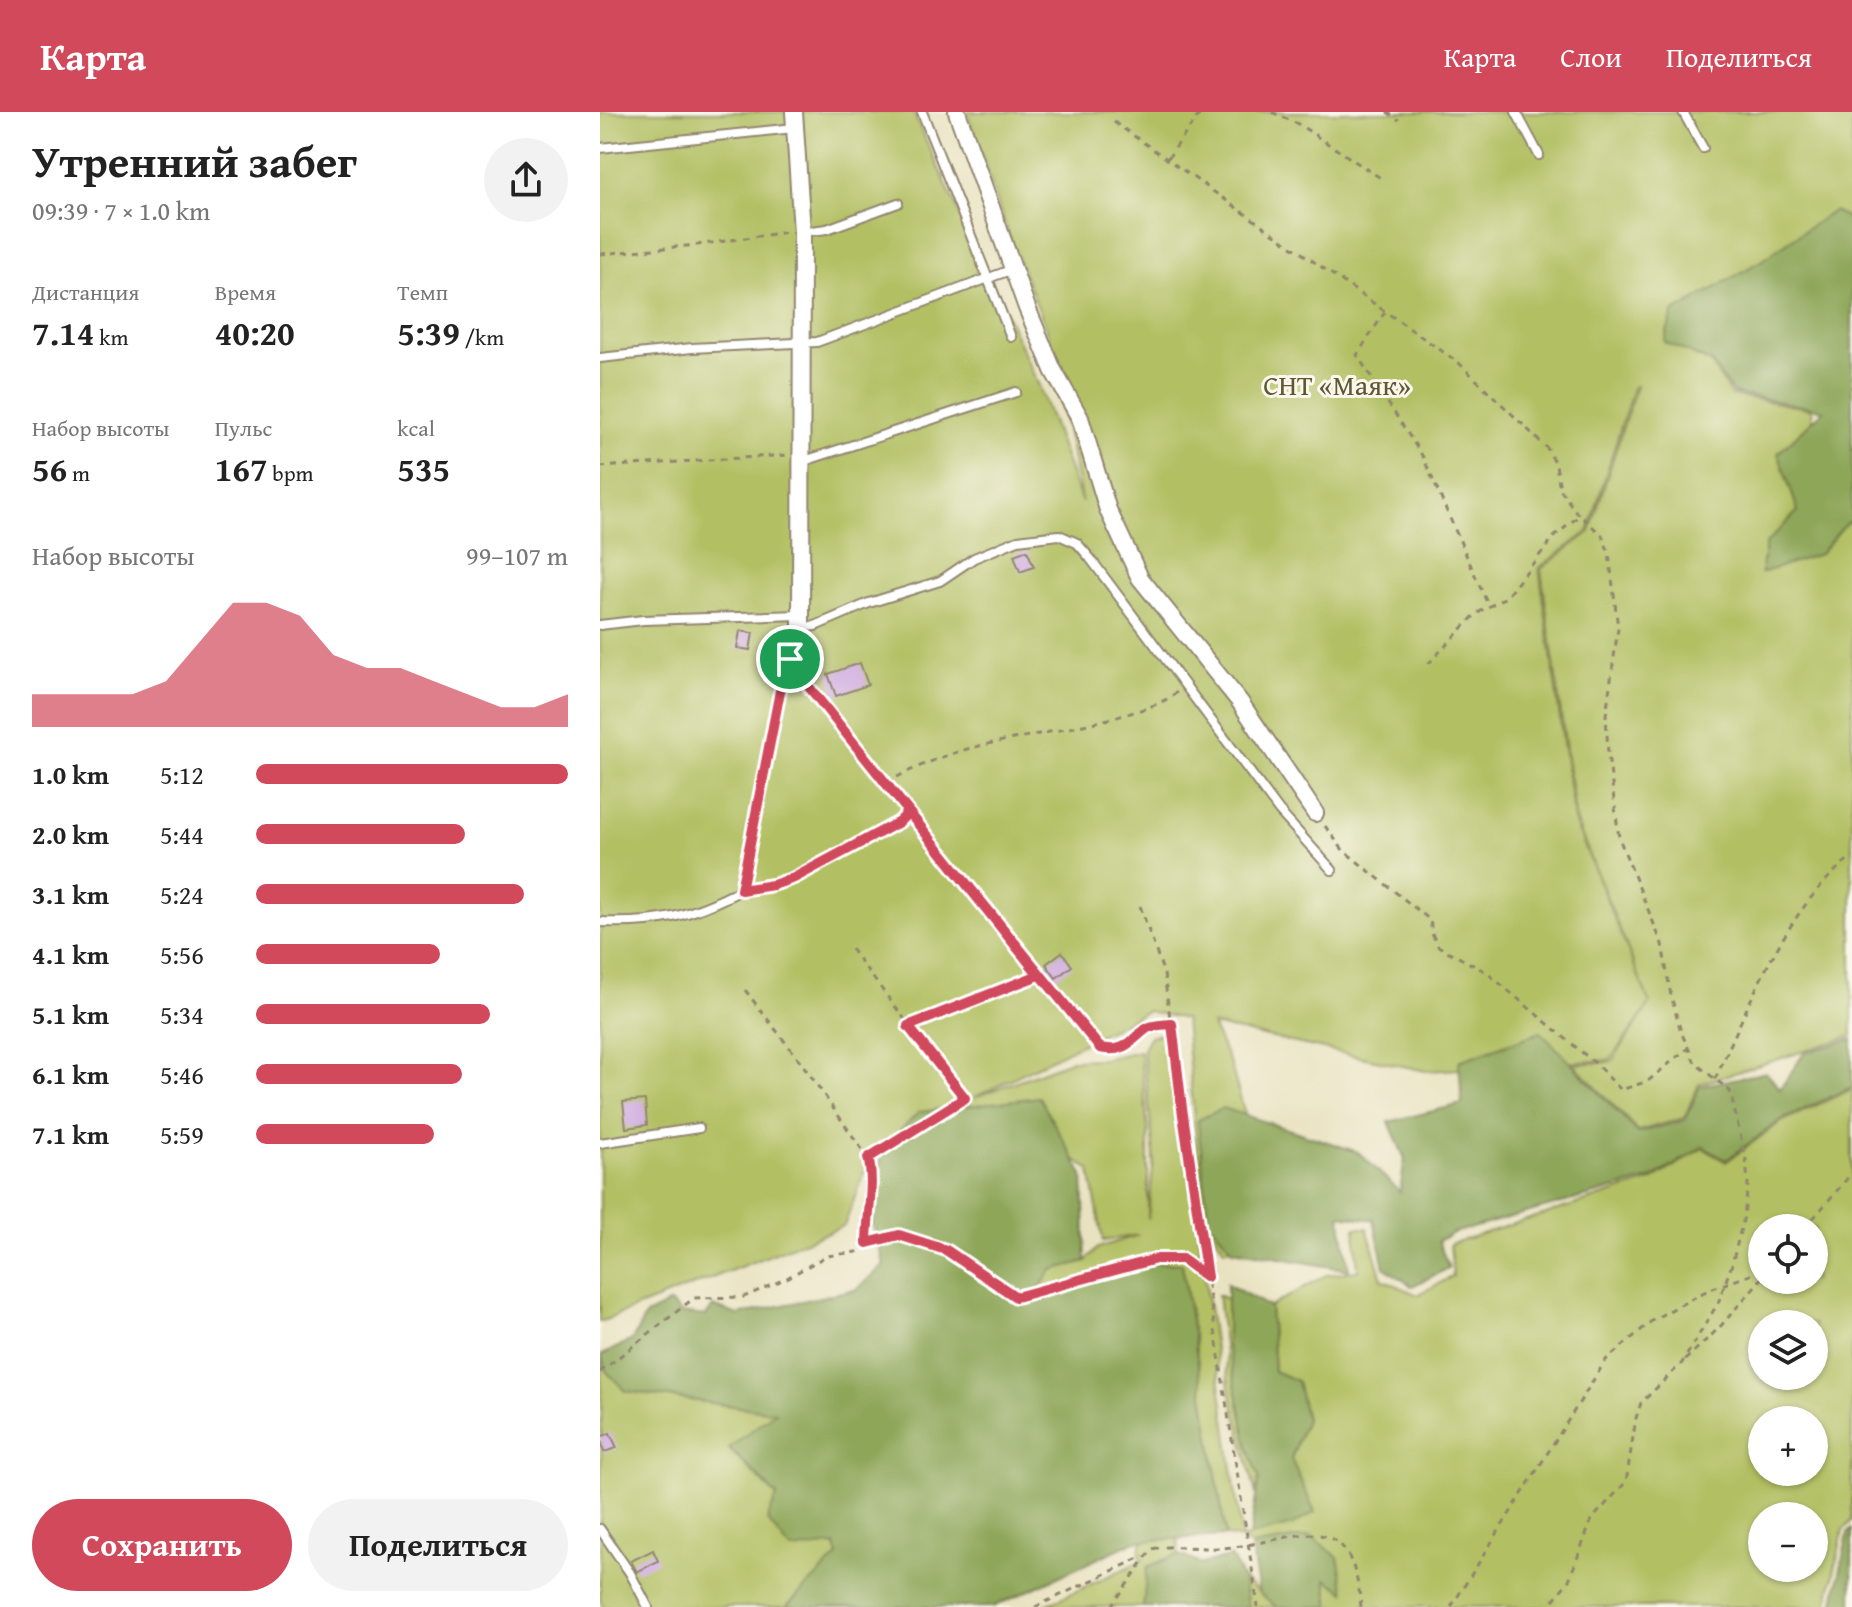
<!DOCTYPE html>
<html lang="ru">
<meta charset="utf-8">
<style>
:root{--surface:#fff;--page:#f2f2f2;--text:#222;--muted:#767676;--accent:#d1495b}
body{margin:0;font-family:"Gentium Book Plus",serif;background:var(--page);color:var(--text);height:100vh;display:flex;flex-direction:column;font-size:30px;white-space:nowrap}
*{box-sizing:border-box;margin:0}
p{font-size:26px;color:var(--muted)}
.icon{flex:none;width:44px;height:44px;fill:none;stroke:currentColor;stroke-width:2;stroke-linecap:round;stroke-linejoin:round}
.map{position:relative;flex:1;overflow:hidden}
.drawer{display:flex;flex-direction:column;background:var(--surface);width:600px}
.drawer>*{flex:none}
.buttons{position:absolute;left:1148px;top:1102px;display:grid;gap:16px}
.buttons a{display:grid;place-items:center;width:80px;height:80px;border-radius:50%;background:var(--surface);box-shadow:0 2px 6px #0004;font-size:40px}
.pin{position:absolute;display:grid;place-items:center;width:68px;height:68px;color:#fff;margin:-34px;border:4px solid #fff;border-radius:50%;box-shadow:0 2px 8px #0007}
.round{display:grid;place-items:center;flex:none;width:84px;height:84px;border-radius:42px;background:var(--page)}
.head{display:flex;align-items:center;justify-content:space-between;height:136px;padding:0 32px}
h1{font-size:44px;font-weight:800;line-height:60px}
.stats{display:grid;grid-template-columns:repeat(3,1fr);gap:12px;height:136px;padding:8px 32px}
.stats div{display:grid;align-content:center}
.stats b{font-size:34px;font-weight:800}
.stats small{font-size:22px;font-weight:400}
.stats p{font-size:22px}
.chart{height:224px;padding:16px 32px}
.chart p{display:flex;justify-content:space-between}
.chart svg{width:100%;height:144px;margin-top:8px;fill:var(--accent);opacity:.7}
.cta{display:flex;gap:16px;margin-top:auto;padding:16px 32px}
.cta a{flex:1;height:92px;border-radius:48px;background:var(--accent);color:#fff;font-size:32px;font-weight:800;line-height:92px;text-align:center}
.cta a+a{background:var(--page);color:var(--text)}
ul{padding:0 32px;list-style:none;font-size:26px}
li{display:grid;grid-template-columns:128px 96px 1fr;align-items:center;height:60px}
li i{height:20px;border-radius:10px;background:var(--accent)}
header{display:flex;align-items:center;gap:48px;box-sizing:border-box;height:112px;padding:0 40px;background:var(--accent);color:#fff}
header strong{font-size:38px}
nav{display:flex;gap:44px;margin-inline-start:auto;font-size:28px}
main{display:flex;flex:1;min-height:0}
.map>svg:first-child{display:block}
.green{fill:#b2c063;stroke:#767540;stroke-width:2;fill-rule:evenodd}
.forest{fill:#8da659;stroke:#64683c;stroke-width:2}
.building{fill:#cea8e0}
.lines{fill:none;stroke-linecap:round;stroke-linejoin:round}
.lane-casing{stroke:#928670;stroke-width:12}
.street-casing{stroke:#928670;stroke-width:20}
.path{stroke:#928670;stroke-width:3;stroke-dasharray:6 6;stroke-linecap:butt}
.lane{stroke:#fff;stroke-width:8}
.street{stroke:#fff;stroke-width:16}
.route-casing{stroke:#fff;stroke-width:16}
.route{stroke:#d1495b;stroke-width:10}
.labels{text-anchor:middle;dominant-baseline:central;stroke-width:6;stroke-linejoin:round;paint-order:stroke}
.park-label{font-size:28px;fill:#5f5733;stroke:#fbf7ec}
</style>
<header>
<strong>Карта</strong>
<nav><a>Карта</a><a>Слои</a><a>Поделиться</a></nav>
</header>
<main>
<section class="drawer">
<div class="head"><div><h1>Утренний забег</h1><p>09:39 · 7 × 1.0 km</p></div><a class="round"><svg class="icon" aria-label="share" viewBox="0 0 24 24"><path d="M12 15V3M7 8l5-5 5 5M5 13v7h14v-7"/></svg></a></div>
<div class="stats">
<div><p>Дистанция</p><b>7.14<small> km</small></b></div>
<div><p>Время</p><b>40:20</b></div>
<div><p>Темп</p><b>5:39<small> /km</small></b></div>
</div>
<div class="stats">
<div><p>Набор высоты</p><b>56<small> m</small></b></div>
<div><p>Пульс</p><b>167<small> bpm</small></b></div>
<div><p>kcal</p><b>535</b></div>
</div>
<div class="chart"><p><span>Набор высоты</span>99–107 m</p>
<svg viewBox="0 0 160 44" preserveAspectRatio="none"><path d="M0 44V34L10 34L20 34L30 34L40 30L50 18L60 6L70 6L80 10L90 22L100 26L110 26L120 30L130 34L140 38L150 38L160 34V44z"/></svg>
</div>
<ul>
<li><b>1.0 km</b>5:12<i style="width:100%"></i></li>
<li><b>2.0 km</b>5:44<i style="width:67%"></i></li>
<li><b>3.1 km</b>5:24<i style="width:86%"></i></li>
<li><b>4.1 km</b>5:56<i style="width:59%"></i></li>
<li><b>5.1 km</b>5:34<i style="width:75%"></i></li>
<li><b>6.1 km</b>5:46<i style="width:66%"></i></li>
<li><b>7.1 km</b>5:59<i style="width:57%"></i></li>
</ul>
<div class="cta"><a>Сохранить</a><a>Поделиться</a></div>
</section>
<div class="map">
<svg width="1252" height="1495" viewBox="0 0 1252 1495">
<rect width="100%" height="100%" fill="#fbf7ec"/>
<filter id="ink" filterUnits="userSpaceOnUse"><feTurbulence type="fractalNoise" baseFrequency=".0125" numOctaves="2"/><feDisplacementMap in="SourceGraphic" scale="16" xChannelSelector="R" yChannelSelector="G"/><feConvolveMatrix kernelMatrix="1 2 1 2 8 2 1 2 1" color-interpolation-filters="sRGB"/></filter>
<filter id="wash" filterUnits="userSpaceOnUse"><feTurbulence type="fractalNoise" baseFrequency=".006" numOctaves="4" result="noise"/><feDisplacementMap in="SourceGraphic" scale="32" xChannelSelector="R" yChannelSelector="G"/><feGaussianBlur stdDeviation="1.8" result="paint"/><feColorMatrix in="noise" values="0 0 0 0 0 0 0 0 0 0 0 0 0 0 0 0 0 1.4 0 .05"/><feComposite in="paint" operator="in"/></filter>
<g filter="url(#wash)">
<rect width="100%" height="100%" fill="#e9e2c1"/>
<!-- green -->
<path class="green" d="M0,0H313L439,274L482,391L447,217L411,131L367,0H1252V170L1097,245L1110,250L1131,283L1212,297L1220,401L1252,392V924L1099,972L1084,1006L1038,1019L974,952L1012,950L1049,893L1010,948L826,959L612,913L631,954L653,1030L671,1134L624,1137L603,1106L585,907L547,899L373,986L472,948L503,947L540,939L548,1019V1107L554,1045L543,936L550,924L566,921L605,1167L642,1427L650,1424L691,1347L706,1307L674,1259L670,1195L726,1163L758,1159L755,1116H767L782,1167L818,1183L853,1164L850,1132L1053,1068L1103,1036L1126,1050L1181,1010L1252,977V1409L1243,1418L1227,1495H730L726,1467L744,1479L711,1425L651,1434L642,1427L626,1424L582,1152L555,1151L431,1188L452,1158L486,1149L498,1136L538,1123L503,1129L490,1058L446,1027L352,996L274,1035L244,1114L0,1210ZM1036,274L990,420L941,457L976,709L1050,892L974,709L939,456L988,420L1033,276ZM1162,1116H1214V1168H1162ZM1162,1212H1214V1264H1162ZM1162,1308H1214V1360H1162ZM1162,1404H1214V1456H1162Z
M618,1183L653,1200L662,1406L629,1275Z
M2,1243L6,1259L26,1279L176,1300L129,1337L177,1384L235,1433L238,1444L186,1495H3L0,1488Z
M551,1393L579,1407L578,1466L564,1495H442L543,1448L539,1442Z
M643,1467L677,1495H648Z"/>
<!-- forest -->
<path class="forest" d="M1233,99L1252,108V409L1246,411L1220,442L1161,461L1166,431L1198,399L1178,341L1224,298L1133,281L1111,250L1064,230L1073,201L1162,148Z
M941,920L1038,1021L1085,1008L1100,974L1166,960L1180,977L1204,941L1252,927V975L1181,1008L1126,1048L1103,1035L1053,1066L853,1121L838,1129L849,1156L812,1174L784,1155L774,1108L740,1103L749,1158L633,1138L608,1109L598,1008L623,996L758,1040L800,1080L805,1047L789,1010L862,992L859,949Z
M439,985L483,1063L486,1149L452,1158L432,1187L555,1151L582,1152L626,1424L535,1429L393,1495H186L238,1444L235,1433L191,1438L167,1408L177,1384L129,1336L175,1300L26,1279L6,1259L2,1243L32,1228L46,1203L70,1191L81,1201L106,1204L113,1194L138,1203L257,1177L284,1153L268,1094L283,1036L319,1000Z
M627,1172L670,1195L674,1259L697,1269L706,1307L691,1347L715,1400L693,1413L650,1424L659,1365L648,1335L627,1234Z
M1252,1417V1495H1233L1248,1421Z
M711,1424L738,1445L745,1480L726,1467L730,1495H677L659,1481L651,1434Z
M578,1442L601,1452L631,1445L643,1467L648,1495H543L547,1455Z"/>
<g id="blocks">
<!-- building -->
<path class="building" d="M427,438L434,455L420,460L414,443Z
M140,519L153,521L150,538L137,536Z
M260,551L268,573L236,584L228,562Z
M462,840L472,854L456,866L446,852Z
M45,988L47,1013L26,1016L23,990Z
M10,1321L17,1336L4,1340L0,1325Z
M53,1438L58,1449L37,1460L31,1449Z"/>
</g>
</g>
<g filter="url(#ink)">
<use href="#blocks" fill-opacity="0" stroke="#928670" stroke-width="2"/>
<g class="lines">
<defs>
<path id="lane" d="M322,0L411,225
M916,0L939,43
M1083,0L1103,36
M0,36L195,16
M202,120L227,117L298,91
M0,246L92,236L217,230L413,157
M204,349L416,280
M0,513L43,508L201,503
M141,778L173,773L194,766L299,710L305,704L306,697L205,570L190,547
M0,810C58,812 90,805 141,778L181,574L201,516L215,514L269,491L340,469L374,446L418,428L459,423L477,431L490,446L679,699L732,758
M0,1031L99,1016
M0,1417L30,1461L48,1495"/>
<path id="street" d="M194,0L202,120L201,516
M357,0L427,196L453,258L480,306L508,398L540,466L640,590L715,701"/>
</defs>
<!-- lane casing -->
<use href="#lane" class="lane-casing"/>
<!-- street casing -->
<use href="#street" class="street-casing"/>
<!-- path -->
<path class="path" d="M672,0L698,12L782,67
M787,0L799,8
M514,10L859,251L947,336L956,353L960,377L976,400L1002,423L1009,441L1018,516L1006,603L1008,642L1019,726L1062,832L1071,884L1081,920L1095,951L1130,979L1146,1048L1148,1072L1144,1104L1132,1152L1118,1191L1082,1251L1041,1291L1036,1306L1026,1370L992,1407L969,1468L948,1495
M568,46L601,0
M0,142L97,133L187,120
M785,200L757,243L823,345L889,495
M0,355L188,343
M828,552L876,502L906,485L955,424L980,403
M297,665C321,653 345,643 371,636C416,624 550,607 578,579
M316,710L500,936C525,941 529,930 546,917C553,912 564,913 572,912
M725,714L743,738L830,808L832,822L838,834L886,860L996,952L1021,978L1048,969L1088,936
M540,794L564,862L594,1083L658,1495
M251,837L365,986L268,1046
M145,878L203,953L268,1046C275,1068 267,1105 267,1131
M308,914L439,863
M1115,967C1151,889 1183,800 1252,744
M578,969L586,977L587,985L582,996
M1205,1116L1252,1061
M1085,1248L1119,1216L1162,1166
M0,1260L94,1186L144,1185L187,1166L226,1144L257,1140L267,1131L299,1123L346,1138L416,1185L556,1147H582L607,1165
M435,1495L544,1444
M511,1495L552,1437C575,1432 596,1437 620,1436C692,1433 751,1383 761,1495
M851,1495L1006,1248L1054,1207L1110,1177L1162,1159"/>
<!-- lane -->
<use href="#lane" class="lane"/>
<!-- street -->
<use href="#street" class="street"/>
</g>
</g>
<g class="lines" filter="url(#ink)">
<defs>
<path id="route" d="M190,547L205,570L439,863L308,914L365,986L268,1046C275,1068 267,1105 267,1131L299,1123L346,1138L416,1185L556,1147H582L607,1165L582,996L572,912C564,913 553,912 546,917C529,930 525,941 500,936L306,697L305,704L299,710L194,766L173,773L141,778L181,574L190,547"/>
</defs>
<!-- route casing -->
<use href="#route" class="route-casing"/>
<!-- route -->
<use href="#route" class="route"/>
</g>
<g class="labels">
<!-- park labels -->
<g class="park-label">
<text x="737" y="272">СНТ «Маяк»</text>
</g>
</g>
</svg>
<div class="buttons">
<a><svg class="icon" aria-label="locate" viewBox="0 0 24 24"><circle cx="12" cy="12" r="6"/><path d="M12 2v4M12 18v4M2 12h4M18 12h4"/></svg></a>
<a><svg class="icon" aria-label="layers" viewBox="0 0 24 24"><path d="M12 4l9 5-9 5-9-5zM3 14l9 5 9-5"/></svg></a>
<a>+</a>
<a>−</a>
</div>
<div class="pin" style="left:190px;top:547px;background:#1e9e55"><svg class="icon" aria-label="arrive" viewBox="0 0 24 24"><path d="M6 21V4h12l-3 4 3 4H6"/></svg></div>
</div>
</main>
